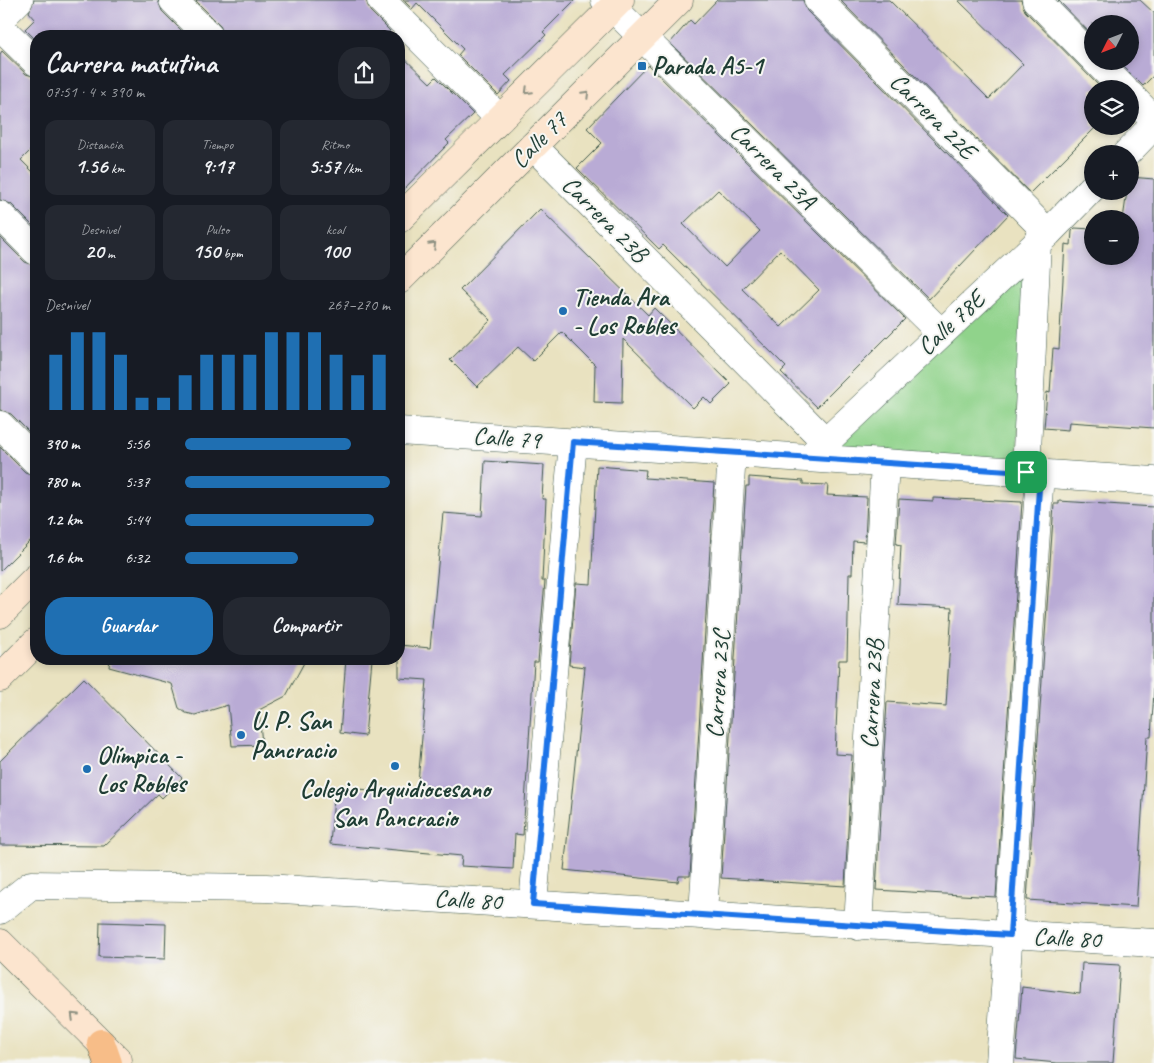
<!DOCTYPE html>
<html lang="es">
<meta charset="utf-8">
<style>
:root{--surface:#171b24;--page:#242831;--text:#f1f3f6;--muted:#9ea1a6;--accent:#1f6fb2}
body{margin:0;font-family:Caveat,sans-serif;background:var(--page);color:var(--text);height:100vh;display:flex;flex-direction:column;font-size:19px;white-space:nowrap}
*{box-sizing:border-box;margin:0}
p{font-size:16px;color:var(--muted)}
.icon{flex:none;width:28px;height:28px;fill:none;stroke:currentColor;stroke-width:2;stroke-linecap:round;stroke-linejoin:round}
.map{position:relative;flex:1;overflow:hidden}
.details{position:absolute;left:30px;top:30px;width:375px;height:635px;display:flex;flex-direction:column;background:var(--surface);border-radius:20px;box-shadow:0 2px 8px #0003}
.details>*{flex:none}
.needle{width:32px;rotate:228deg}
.fabs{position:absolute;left:1084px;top:15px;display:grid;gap:10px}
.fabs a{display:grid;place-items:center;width:55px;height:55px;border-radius:50%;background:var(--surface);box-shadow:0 2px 8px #0003;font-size:25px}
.pin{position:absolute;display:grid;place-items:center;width:42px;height:42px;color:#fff;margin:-21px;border-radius:10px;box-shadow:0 2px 8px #0006}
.round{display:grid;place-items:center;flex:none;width:52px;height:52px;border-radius:20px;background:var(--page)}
.headline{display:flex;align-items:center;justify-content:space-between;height:85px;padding:0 15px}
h1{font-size:28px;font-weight:700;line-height:38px}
.metrics{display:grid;grid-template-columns:repeat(3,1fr);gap:8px;height:85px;padding:5px 15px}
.metrics div{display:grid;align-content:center;border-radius:12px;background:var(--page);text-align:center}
.metrics b{font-size:21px;font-weight:700}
.metrics small{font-size:14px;font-weight:400}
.metrics p{font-size:14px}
.chart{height:140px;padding:10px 15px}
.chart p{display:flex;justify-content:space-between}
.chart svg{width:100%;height:90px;margin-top:5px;stroke:var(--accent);stroke-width:6}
.button{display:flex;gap:10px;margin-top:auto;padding:10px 15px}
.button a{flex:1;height:58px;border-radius:20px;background:var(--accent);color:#fff;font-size:20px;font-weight:700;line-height:58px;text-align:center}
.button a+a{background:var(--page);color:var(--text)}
ul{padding:0 15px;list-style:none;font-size:16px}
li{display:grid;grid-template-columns:80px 60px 1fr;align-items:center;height:38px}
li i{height:12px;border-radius:6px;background:var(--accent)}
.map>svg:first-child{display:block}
.green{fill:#90d38b;stroke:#588860}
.building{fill:#b9abd5;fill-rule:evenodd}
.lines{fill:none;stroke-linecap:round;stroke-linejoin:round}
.street-casing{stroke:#3d5649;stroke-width:29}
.secondary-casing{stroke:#3d5649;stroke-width:29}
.highway-casing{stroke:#3d5649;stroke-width:29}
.street{stroke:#fff;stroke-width:28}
.secondary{stroke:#fce5cf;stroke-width:28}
.highway{stroke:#f7bd88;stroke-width:28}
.oneway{stroke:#8e9182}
.route-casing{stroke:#fff;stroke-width:10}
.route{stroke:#1a73e8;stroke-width:6}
.poi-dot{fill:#1f6fb2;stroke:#f6f6f2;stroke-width:2}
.labels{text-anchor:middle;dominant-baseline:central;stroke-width:4;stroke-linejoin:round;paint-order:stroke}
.poi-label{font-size:25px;font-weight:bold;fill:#1f3d34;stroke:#f6f6f2;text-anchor:start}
.street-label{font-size:25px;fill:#1f3d34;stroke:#f6f6f2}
</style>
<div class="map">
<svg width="1154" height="1063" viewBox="0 0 1154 1063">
<rect width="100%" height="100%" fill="#f6f6f2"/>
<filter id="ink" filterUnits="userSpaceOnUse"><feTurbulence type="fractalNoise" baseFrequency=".02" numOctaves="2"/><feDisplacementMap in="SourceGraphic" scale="10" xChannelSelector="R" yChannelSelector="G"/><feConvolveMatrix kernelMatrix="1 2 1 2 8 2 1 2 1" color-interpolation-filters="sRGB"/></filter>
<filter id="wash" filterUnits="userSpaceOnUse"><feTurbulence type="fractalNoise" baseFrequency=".0096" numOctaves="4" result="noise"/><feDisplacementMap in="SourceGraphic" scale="20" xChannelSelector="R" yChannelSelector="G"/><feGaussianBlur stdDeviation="1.12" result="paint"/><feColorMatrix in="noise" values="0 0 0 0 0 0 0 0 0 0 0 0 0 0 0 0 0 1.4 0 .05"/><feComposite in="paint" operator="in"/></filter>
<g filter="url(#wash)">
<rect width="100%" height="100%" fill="#e9e2c0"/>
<!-- green -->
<path class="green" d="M1025,263L1017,466L830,447Z"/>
<g id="blocks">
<!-- building -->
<path class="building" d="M34,0H158L162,11L187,36H36V40L25,29L35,19L29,12Z
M195,0H366L370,11L390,31L384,36H224L220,25Z
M403,0H575L543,32L546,35L505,75L511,81L498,95L458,55L463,49L417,3L412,9Z
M717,0H803L807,11L1008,215L929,299L670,43L690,20L694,24Z
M840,0H889L989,99L1023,64L958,0H1021L1025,11L1102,89H1092V126H1097L1030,193Z
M1058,0H1140L1154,13V75L1143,86L1118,61H1130V24H1092V35Z
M2,51L26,74L36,77V145L21,160L36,175V229L11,204L0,200V54Z
M399,53L430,83L436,77L473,114L446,140L449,143L399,194Z
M648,65L905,319L817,407L781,372L786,367L663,245L659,249L577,168L602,143L587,128ZM718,190L760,231L725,267L683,224ZM780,250L819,290L781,327L742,289Z
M1130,177L1154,179V428L1069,422L1068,430L1044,428L1047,392L1050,393L1053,348L1059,349L1065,244L1071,245L1072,231L1075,228L1092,229V256H1130V219H1123L1127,191H1130Z
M540,209L648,315L654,308L731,384L711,404L704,397L693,408L623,339L622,403L594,402L595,365L562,332L533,361L518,347L477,387L450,360L491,320L460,290Z
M0,237L25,262L36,266V439L11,414L0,410Z
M0,447L25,472L36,476V535L0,571Z
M485,461L544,465L542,499H546L542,581H545L538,662H534L523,835L515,834L513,869L461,866L462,856L330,844L335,787L417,794L427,680L399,678V645L430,648L443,513L482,516Z
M597,466L646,470L645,478L714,483L690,876H679L678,882L564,870L585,667L569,665L576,583L591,584Z
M749,477L803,481V484L828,485L827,495L867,497L865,542L853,541L852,574H849L847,660H839L835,754L852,755L845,886L721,878L746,486H749Z
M933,498L1022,502L996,897L876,890L887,702L946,706L952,608L898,605L901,545L896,544L899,499L933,501Z
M1059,501L1154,507V689L1151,737H1147L1136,907L1027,900L1054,504H1059Z
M110,659H306L286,696L259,710L262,745L232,746L228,705L195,715L186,713L179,708L172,684L109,667Z
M346,659H372L365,736L340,733Z
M84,678L182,778L162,798L158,794L104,846L0,845V761Z
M100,922L166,924L165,959L99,957Z
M1082,963L1120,965L1113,1063H1057L1016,1059L1022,987L1080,994Z"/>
</g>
</g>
<g filter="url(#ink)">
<use href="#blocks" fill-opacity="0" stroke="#3d5649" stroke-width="1"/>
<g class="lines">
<defs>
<path id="street" d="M173,0L209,36
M381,0L500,119
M605,0L940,332
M818,0L1048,233
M1036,0L1092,57
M0,19L19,0
M0,27L36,62
M1096,61L1124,89
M1130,95L1154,120
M533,146L825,441
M1126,154L1154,125
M0,215L36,251
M0,425L36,461
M399,431L1154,481
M812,455L1048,233L1092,188
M1026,472L1037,242
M533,904L573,442
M0,910L31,885L266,888L1154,943
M703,914L732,453
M858,926L885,463
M1000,1063L1040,473"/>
<path id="secondary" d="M399,219L620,0
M399,280L679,0
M0,614L36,578
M0,678L36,642
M0,943L118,1060"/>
<path id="highway" d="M101,1043L108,1063"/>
</defs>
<!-- street casing -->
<use href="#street" class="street-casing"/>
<!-- secondary casing -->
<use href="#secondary" class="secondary-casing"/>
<!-- highway casing -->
<use href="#highway" class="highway-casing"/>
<!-- street -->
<use href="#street" class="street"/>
<!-- secondary -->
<use href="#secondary" class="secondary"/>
<!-- highway -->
<use href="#highway" class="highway"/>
</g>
<!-- one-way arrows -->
<defs><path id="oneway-chevron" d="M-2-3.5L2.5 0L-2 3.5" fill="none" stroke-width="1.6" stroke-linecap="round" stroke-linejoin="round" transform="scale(1.25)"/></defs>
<g class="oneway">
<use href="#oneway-chevron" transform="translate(528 91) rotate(135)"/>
<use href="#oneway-chevron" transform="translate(586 94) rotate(-45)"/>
<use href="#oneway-chevron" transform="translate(433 245) rotate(-45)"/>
<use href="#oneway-chevron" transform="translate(74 1016) rotate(-136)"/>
</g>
</g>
<g class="lines" filter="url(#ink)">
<defs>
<path id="route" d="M573,442L1040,473L1010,935L533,904Z"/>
</defs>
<!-- route casing -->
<use href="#route" class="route-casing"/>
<!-- route -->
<use href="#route" class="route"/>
</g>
<!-- markers -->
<g class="poi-dot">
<rect x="637" y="61" width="10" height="10" rx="2.5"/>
<circle cx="563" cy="311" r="5"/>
<circle cx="241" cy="735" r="5"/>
<circle cx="395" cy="766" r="5"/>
<circle cx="87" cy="769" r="5"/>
</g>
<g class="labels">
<!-- poi labels -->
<g class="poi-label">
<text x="652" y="66">Parada A5-1</text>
<text x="573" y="297">Tienda Ara<tspan x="573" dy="29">- Los Robles</tspan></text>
<text x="251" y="721">U. P. San<tspan x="251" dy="29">Pancracio</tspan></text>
<text x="97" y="755">Olímpica -<tspan x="97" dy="29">Los Robles</tspan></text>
<text x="395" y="789" text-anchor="middle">Colegio Arquidiocesano<tspan x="395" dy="29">San Pancracio</tspan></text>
</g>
<!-- street labels -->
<g class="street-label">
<text transform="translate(933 116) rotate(45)">Carrera 22E</text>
<text transform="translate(539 140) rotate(-45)">Calle 77</text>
<text transform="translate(773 166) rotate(45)">Carrera 23A</text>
<text transform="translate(605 219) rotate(45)">Carrera 23B</text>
<text transform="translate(951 323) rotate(-43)">Calle 78E</text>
<text transform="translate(507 438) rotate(4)">Calle 79</text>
<text transform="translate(718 684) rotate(-86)">Carrera 23C</text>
<text transform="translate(872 694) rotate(-87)">Carrera 23B</text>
<text transform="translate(468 900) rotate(3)">Calle 80</text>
<text transform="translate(1067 938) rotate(3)">Calle 80</text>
</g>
</g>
</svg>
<div class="fabs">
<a><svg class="needle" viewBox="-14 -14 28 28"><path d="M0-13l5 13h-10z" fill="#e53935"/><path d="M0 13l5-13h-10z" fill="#9ea1a6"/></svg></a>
<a><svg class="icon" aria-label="layers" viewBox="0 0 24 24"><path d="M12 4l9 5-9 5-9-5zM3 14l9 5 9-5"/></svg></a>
<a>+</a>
<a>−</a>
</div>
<div class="pin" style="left:1026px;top:472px;background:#1e9e55"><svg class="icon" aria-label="arrive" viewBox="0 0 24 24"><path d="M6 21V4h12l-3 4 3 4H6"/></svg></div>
<section class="details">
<div class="headline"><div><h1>Carrera matutina</h1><p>07:51 · 4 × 390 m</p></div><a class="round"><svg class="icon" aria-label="share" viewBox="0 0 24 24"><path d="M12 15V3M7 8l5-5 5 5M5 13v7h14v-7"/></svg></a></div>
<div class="metrics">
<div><p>Distancia</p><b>1.56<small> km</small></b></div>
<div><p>Tiempo</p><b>9:17</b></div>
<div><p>Ritmo</p><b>5:57<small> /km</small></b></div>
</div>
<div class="metrics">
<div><p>Desnivel</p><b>20<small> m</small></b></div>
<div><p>Pulso</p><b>150<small> bpm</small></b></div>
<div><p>kcal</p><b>100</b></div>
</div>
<div class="chart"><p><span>Desnivel</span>267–270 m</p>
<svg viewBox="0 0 160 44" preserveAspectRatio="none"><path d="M5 44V17M15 44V6M25 44V6M35 44V17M45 44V38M55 44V38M65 44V27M75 44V17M85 44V17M95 44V17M105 44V6M115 44V6M125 44V6M135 44V17M145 44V27M155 44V17"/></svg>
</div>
<ul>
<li><b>390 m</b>5:56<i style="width:81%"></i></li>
<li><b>780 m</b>5:37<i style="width:100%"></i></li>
<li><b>1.2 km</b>5:44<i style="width:92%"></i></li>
<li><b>1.6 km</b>6:32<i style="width:55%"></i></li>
</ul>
<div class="button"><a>Guardar</a><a>Compartir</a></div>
</section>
</div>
